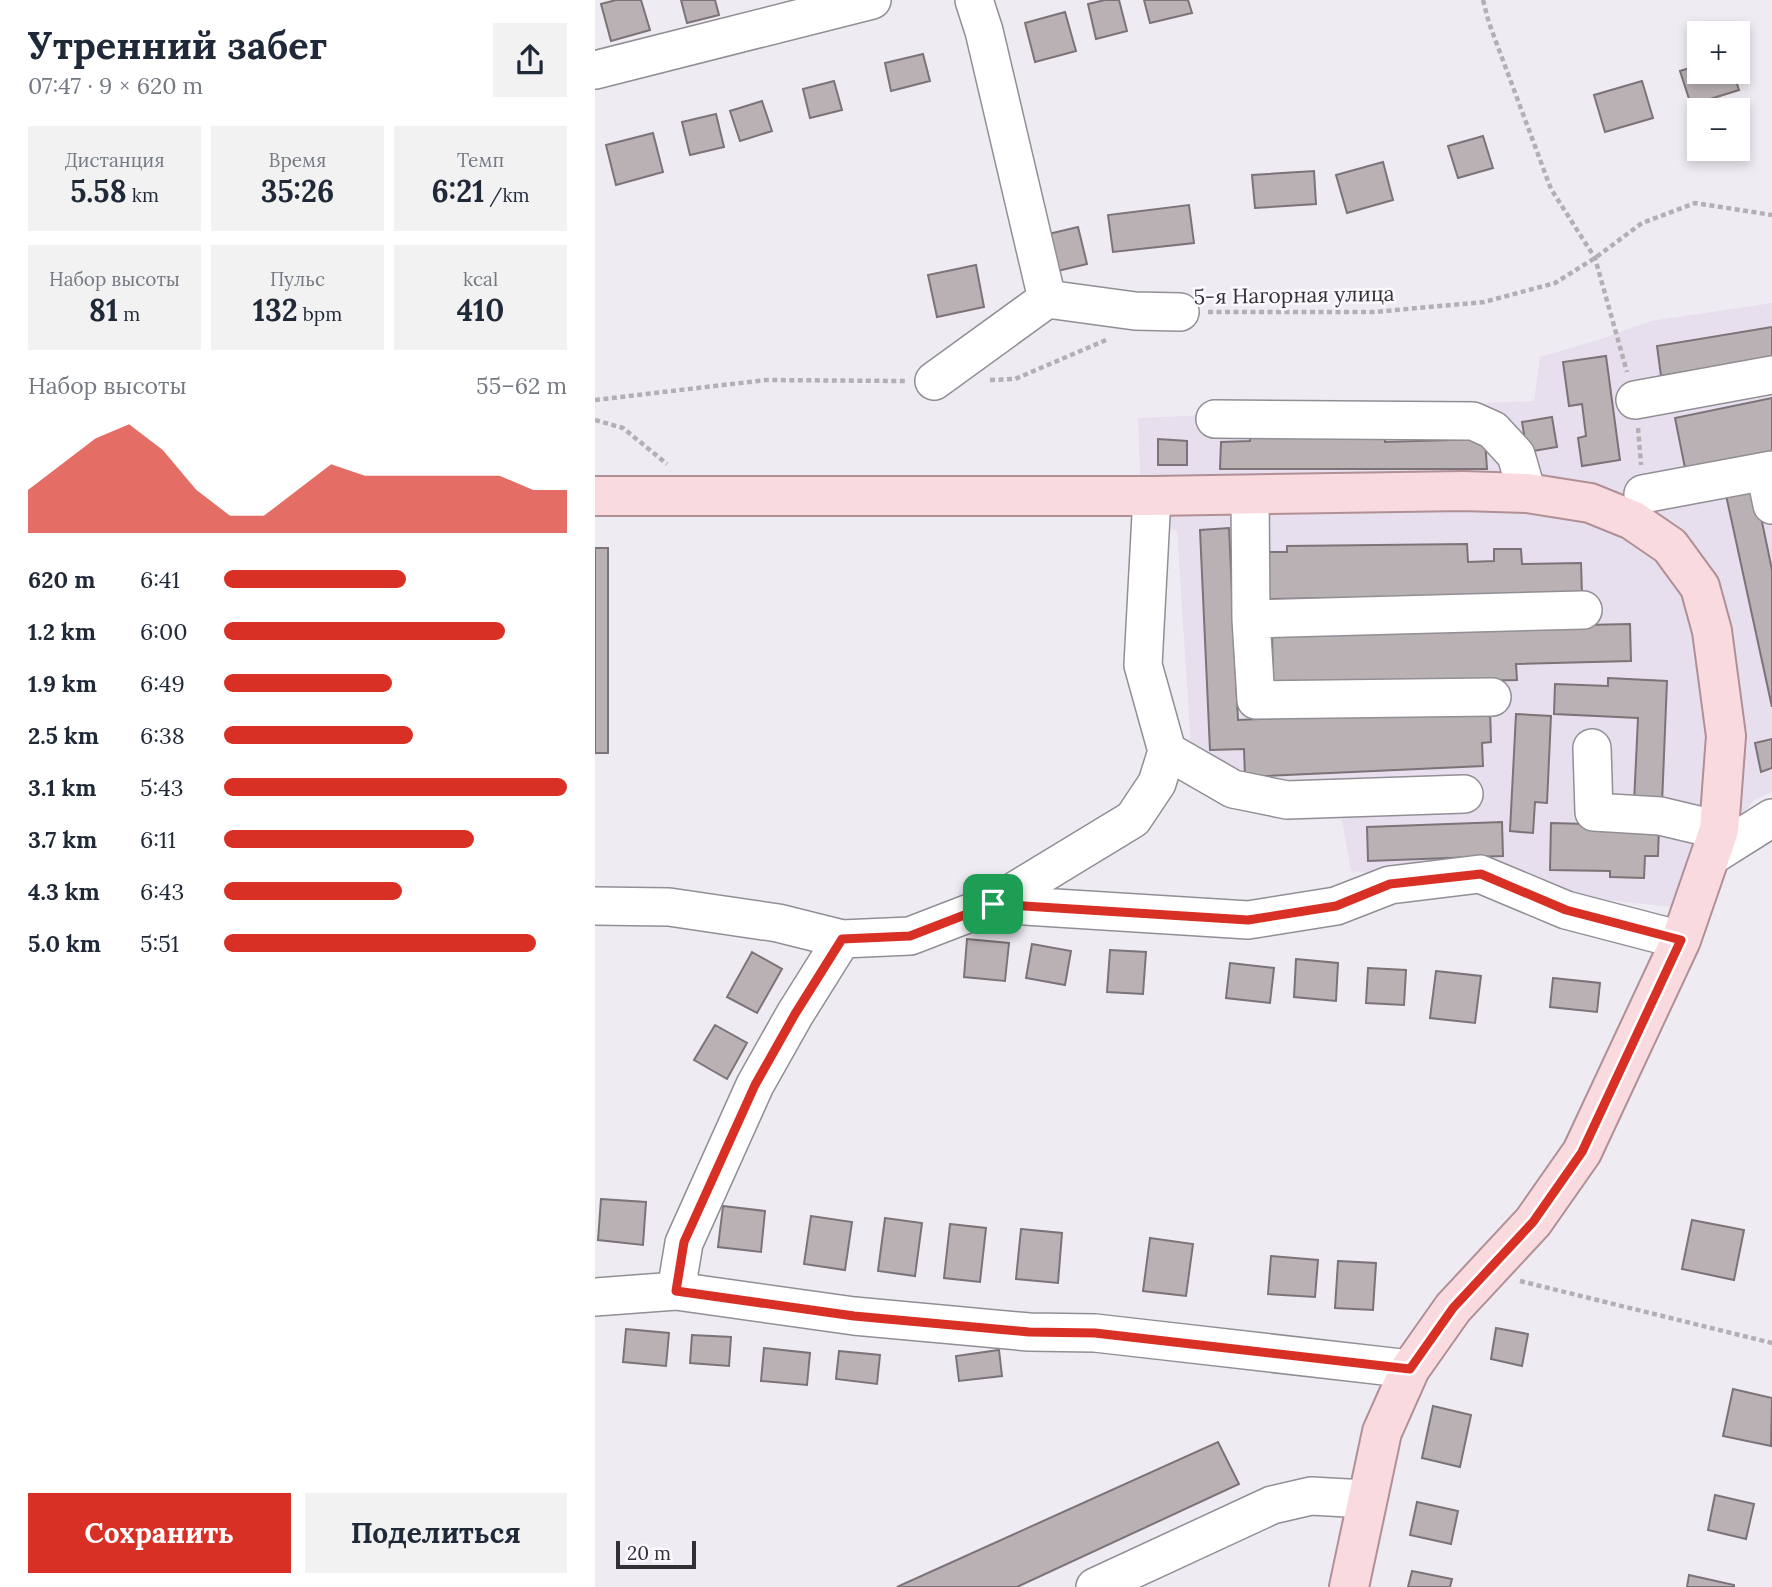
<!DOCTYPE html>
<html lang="ru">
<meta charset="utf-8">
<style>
:root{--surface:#fff;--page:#f2f2f3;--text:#1f2937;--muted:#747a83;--accent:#d93025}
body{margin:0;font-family:Lora,serif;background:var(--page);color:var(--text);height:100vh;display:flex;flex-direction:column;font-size:26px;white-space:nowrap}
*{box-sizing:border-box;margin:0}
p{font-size:23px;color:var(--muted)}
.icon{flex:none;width:38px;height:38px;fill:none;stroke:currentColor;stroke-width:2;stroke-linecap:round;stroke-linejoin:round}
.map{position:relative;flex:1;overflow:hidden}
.details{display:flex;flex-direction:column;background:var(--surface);width:595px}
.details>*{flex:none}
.fabs{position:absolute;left:1092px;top:21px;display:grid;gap:14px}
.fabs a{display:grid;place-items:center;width:63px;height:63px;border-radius:0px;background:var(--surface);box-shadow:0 4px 10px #0003;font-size:35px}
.scale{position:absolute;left:21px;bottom:18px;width:80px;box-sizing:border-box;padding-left:7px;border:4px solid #313032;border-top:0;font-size:19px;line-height:24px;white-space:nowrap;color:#313032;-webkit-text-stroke:5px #fcf9ff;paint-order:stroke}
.pin{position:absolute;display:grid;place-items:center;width:60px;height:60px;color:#fff;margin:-30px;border-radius:14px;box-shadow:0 4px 10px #0006}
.round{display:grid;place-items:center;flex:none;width:74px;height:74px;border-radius:0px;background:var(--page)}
.overview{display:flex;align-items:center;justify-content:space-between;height:119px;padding:0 28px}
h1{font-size:38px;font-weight:700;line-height:52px}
.stats{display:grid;grid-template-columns:repeat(3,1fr);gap:10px;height:119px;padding:7px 28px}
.stats div{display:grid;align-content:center;border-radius:0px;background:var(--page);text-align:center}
.stats b{font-size:30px;font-weight:700}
.stats small{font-size:19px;font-weight:400}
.stats p{font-size:19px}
.chart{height:196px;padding:14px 28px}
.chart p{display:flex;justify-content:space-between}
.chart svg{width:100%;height:126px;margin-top:7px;fill:var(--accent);opacity:.7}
.primary-button{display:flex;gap:14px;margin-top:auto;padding:14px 28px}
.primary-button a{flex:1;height:80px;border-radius:0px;background:var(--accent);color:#fff;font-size:28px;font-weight:700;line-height:80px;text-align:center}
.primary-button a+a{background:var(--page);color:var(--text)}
ul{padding:0 28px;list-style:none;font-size:23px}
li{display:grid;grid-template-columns:112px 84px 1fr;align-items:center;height:52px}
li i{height:18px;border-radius:9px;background:var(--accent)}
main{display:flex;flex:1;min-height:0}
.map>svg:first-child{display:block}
.built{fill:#e7dfed}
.building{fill:#bab1b5;stroke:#7b7377;stroke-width:2}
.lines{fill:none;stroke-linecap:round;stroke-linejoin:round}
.minor-casing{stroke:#918e95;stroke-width:40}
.major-casing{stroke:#b08f95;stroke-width:42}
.path{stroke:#b2afb5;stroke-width:4.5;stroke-dasharray:5 3.5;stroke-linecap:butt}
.minor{stroke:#fff;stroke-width:37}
.major{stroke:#f8dadf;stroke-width:38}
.route-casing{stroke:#fff;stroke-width:14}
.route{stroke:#d93025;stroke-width:9}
.labels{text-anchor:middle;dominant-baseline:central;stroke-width:5;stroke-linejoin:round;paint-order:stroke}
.street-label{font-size:21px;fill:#313032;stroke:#fcf9ff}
</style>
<main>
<section class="details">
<div class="overview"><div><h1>Утренний забег</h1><p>07:47 · 9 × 620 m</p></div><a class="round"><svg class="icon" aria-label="share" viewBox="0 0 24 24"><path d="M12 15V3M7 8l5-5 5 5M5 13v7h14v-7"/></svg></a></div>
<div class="stats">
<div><p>Дистанция</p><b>5.58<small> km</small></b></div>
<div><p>Время</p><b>35:26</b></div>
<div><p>Темп</p><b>6:21<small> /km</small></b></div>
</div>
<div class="stats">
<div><p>Набор высоты</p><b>81<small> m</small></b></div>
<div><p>Пульс</p><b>132<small> bpm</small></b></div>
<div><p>kcal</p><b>410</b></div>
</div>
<div class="chart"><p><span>Набор высоты</span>55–62 m</p>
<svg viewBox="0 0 160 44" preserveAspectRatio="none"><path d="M0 44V29L10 20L20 11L30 6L40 15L50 29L60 38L70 38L80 29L90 20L100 24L110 24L120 24L130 24L140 24L150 29L160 29V44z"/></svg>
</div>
<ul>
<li><b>620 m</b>6:41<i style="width:53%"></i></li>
<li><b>1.2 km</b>6:00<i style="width:82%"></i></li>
<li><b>1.9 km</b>6:49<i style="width:49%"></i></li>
<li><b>2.5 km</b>6:38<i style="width:55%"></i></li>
<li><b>3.1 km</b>5:43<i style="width:100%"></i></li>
<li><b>3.7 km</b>6:11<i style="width:73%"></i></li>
<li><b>4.3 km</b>6:43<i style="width:52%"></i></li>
<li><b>5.0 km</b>5:51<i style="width:91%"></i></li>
</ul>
<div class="primary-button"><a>Сохранить</a><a>Поделиться</a></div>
</section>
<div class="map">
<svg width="1177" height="1587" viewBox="0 0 1177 1587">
<rect width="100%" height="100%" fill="#efebf3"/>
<!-- built -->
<path class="built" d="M1177,303V792L1159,800L1076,907L756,871L746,814H661L598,780L582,530L547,526L543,418L939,401L945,357L1006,339L1056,321Z"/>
<!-- building -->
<path class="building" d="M21,0H46L55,30L16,41L6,4Z
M86,0H120L124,15L92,23Z
M510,0H524L532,31L501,39L493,4Z
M549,0H593L597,13L555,23Z
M470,12L481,51L440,62L430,23Z
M328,54L335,81L296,91L290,63Z
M1104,65V72H1138L1144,90L1096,105L1085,71Z
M239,81L247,110L215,118L208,89Z
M1047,81L1058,118L1010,132L999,95Z
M167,101L177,131L145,141L135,111Z
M121,114L129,147L95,155L87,122Z
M58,133L68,172L21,185L11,145Z
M888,136L898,168L863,178L853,146Z
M788,162L798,200L752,213L741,175Z
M719,171L721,204L660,208L657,175Z
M594,205L599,243L518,252L513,215Z
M483,227L492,264L454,273L445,236Z
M381,265L389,307L342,317L333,275Z
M1177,327V357L1066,376L1062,346Z
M1011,356L1025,460L987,466L983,438L991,436L987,404L974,406L968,362Z
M1177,398V454L1091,473L1080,418Z
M957,417L962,447L932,452L927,422Z
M655,436L790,439V442L890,439L892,469H625L626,442L655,441Z
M563,439L592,441V465H563Z
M1160,488L1177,570V707L1131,495Z
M634,528L643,720L895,709L896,742L887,743L888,766L650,777L649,749L615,750L605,530Z
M872,544L873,562L899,561V549H926L927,564L986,563L987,595L673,599V552H692V546Z
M0,548H13V753H0Z
M1035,624L1036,661L921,664L922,680L678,686L677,632Z
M1013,678L1072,681L1067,804L1039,803L1043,718L959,714L960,684L1013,686Z
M921,714L956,716L952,803L940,802L938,833L915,831Z
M1177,739V768L1166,772L1160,743Z
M907,822L908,856L773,861L772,827Z
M956,823L1064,826L1063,856H1050L1049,878L1015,877V871L955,870Z
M372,939L414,943L410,981L369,977Z
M437,944L476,951L470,985L431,978Z
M515,950L551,952L548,994L512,992Z
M157,952L187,969L162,1013L132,997Z
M701,959L743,963L741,1001L699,997Z
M635,963L679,968L675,1003L631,998Z
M773,968L811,970L809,1005L771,1003Z
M841,971L886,976L880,1023L835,1018Z
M958,978L1005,983L1002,1012L955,1007Z
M120,1025L152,1043L132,1079L99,1060Z
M6,1199L51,1202L48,1245L3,1240Z
M128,1206L170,1211L166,1252L123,1247Z
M216,1216L257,1222L250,1270L209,1264Z
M290,1218L327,1223L320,1276L283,1271Z
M1097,1220L1149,1230L1139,1280L1087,1269Z
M355,1224L391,1228L385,1282L349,1278Z
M426,1229L467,1233L463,1283L421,1279Z
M555,1238L598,1244L591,1296L548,1291Z
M676,1256L723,1260L720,1297L673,1294Z
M743,1261L781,1263L778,1310L740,1308Z
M901,1328L933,1334L927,1366L896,1359Z
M31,1329L74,1333L71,1366L28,1362Z
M97,1335L136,1337L134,1366L95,1363Z
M169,1348L215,1353L212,1385L166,1381Z
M404,1350L407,1376L364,1381L361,1356Z
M244,1351L285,1355L282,1384L241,1379Z
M1138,1389L1177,1398L1176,1446L1128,1436Z
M838,1406L876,1415L865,1467L827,1458Z
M623,1442L644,1484L422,1587H302Z
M1120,1495L1159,1504L1151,1539L1113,1530Z
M822,1502L863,1511L856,1544L815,1535Z
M817,1571L857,1579L855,1587H813Z
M1094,1575L1139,1585V1587H1092Z"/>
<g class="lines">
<defs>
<path id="minor" d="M0,70L277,0
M452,299L540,311L585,312
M339,381L452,299L389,31L379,0
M1040,400L1177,375
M620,419L878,421L898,430L921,455L932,493
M1170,471L1177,505
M1048,494L1177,470
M655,495L656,619L661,700L897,697
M656,619L988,610
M997,748L999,812L1065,816L1124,830
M572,751L638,789L692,800L869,794
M1115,857L1177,818
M398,904L538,819L562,783L572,751L548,665L557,496
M0,906L74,907L183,923L247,939L315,936L398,904L653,920L741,906L795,885L885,874L971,910L1086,940
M81,1291L89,1243L160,1085L200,1014L247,939
M0,1297L81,1291L259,1316L434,1332L500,1333L815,1369
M500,1587L677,1505L716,1496L771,1499"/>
<path id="major" d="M0,496H557L868,491L932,493L995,503L1037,520L1075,546L1105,587L1117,631L1131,736L1124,830L1086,940L987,1152L938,1222L858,1308L815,1369L787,1432L754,1587"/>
</defs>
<!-- minor casing -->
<use href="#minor" class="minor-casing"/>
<!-- major casing -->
<use href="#major" class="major-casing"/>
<!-- path -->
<path class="path" d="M888,0L894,23L956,189L1000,258L1032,372
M613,312H779L889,302L960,283L1000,258L1047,223L1100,203L1177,215
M395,380L420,379L511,340
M0,400L171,380L310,381
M0,420L28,428L72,464
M1043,428L1046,465
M925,1281L1177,1343"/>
<!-- minor -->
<use href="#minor" class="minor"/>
<!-- major -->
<use href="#major" class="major"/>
</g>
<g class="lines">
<defs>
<path id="route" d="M886,874L971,910L1086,940L987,1152L938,1222L858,1308L815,1369L500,1333L434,1332L259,1316L81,1291L89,1242L160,1085L200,1014L247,939L315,936L398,904L653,920L741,906L795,884Z"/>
</defs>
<!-- route casing -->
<use href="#route" class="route-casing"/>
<!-- route -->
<use href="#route" class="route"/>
</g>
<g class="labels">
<!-- street labels -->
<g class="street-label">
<text transform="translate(699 295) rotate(-1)">5-я Нагорная улица</text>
</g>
</g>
</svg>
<div class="fabs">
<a>+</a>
<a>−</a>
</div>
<div class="scale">20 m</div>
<div class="pin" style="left:398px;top:904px;background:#1e9e55"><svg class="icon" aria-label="arrive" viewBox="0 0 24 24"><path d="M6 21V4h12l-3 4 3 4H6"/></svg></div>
</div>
</main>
